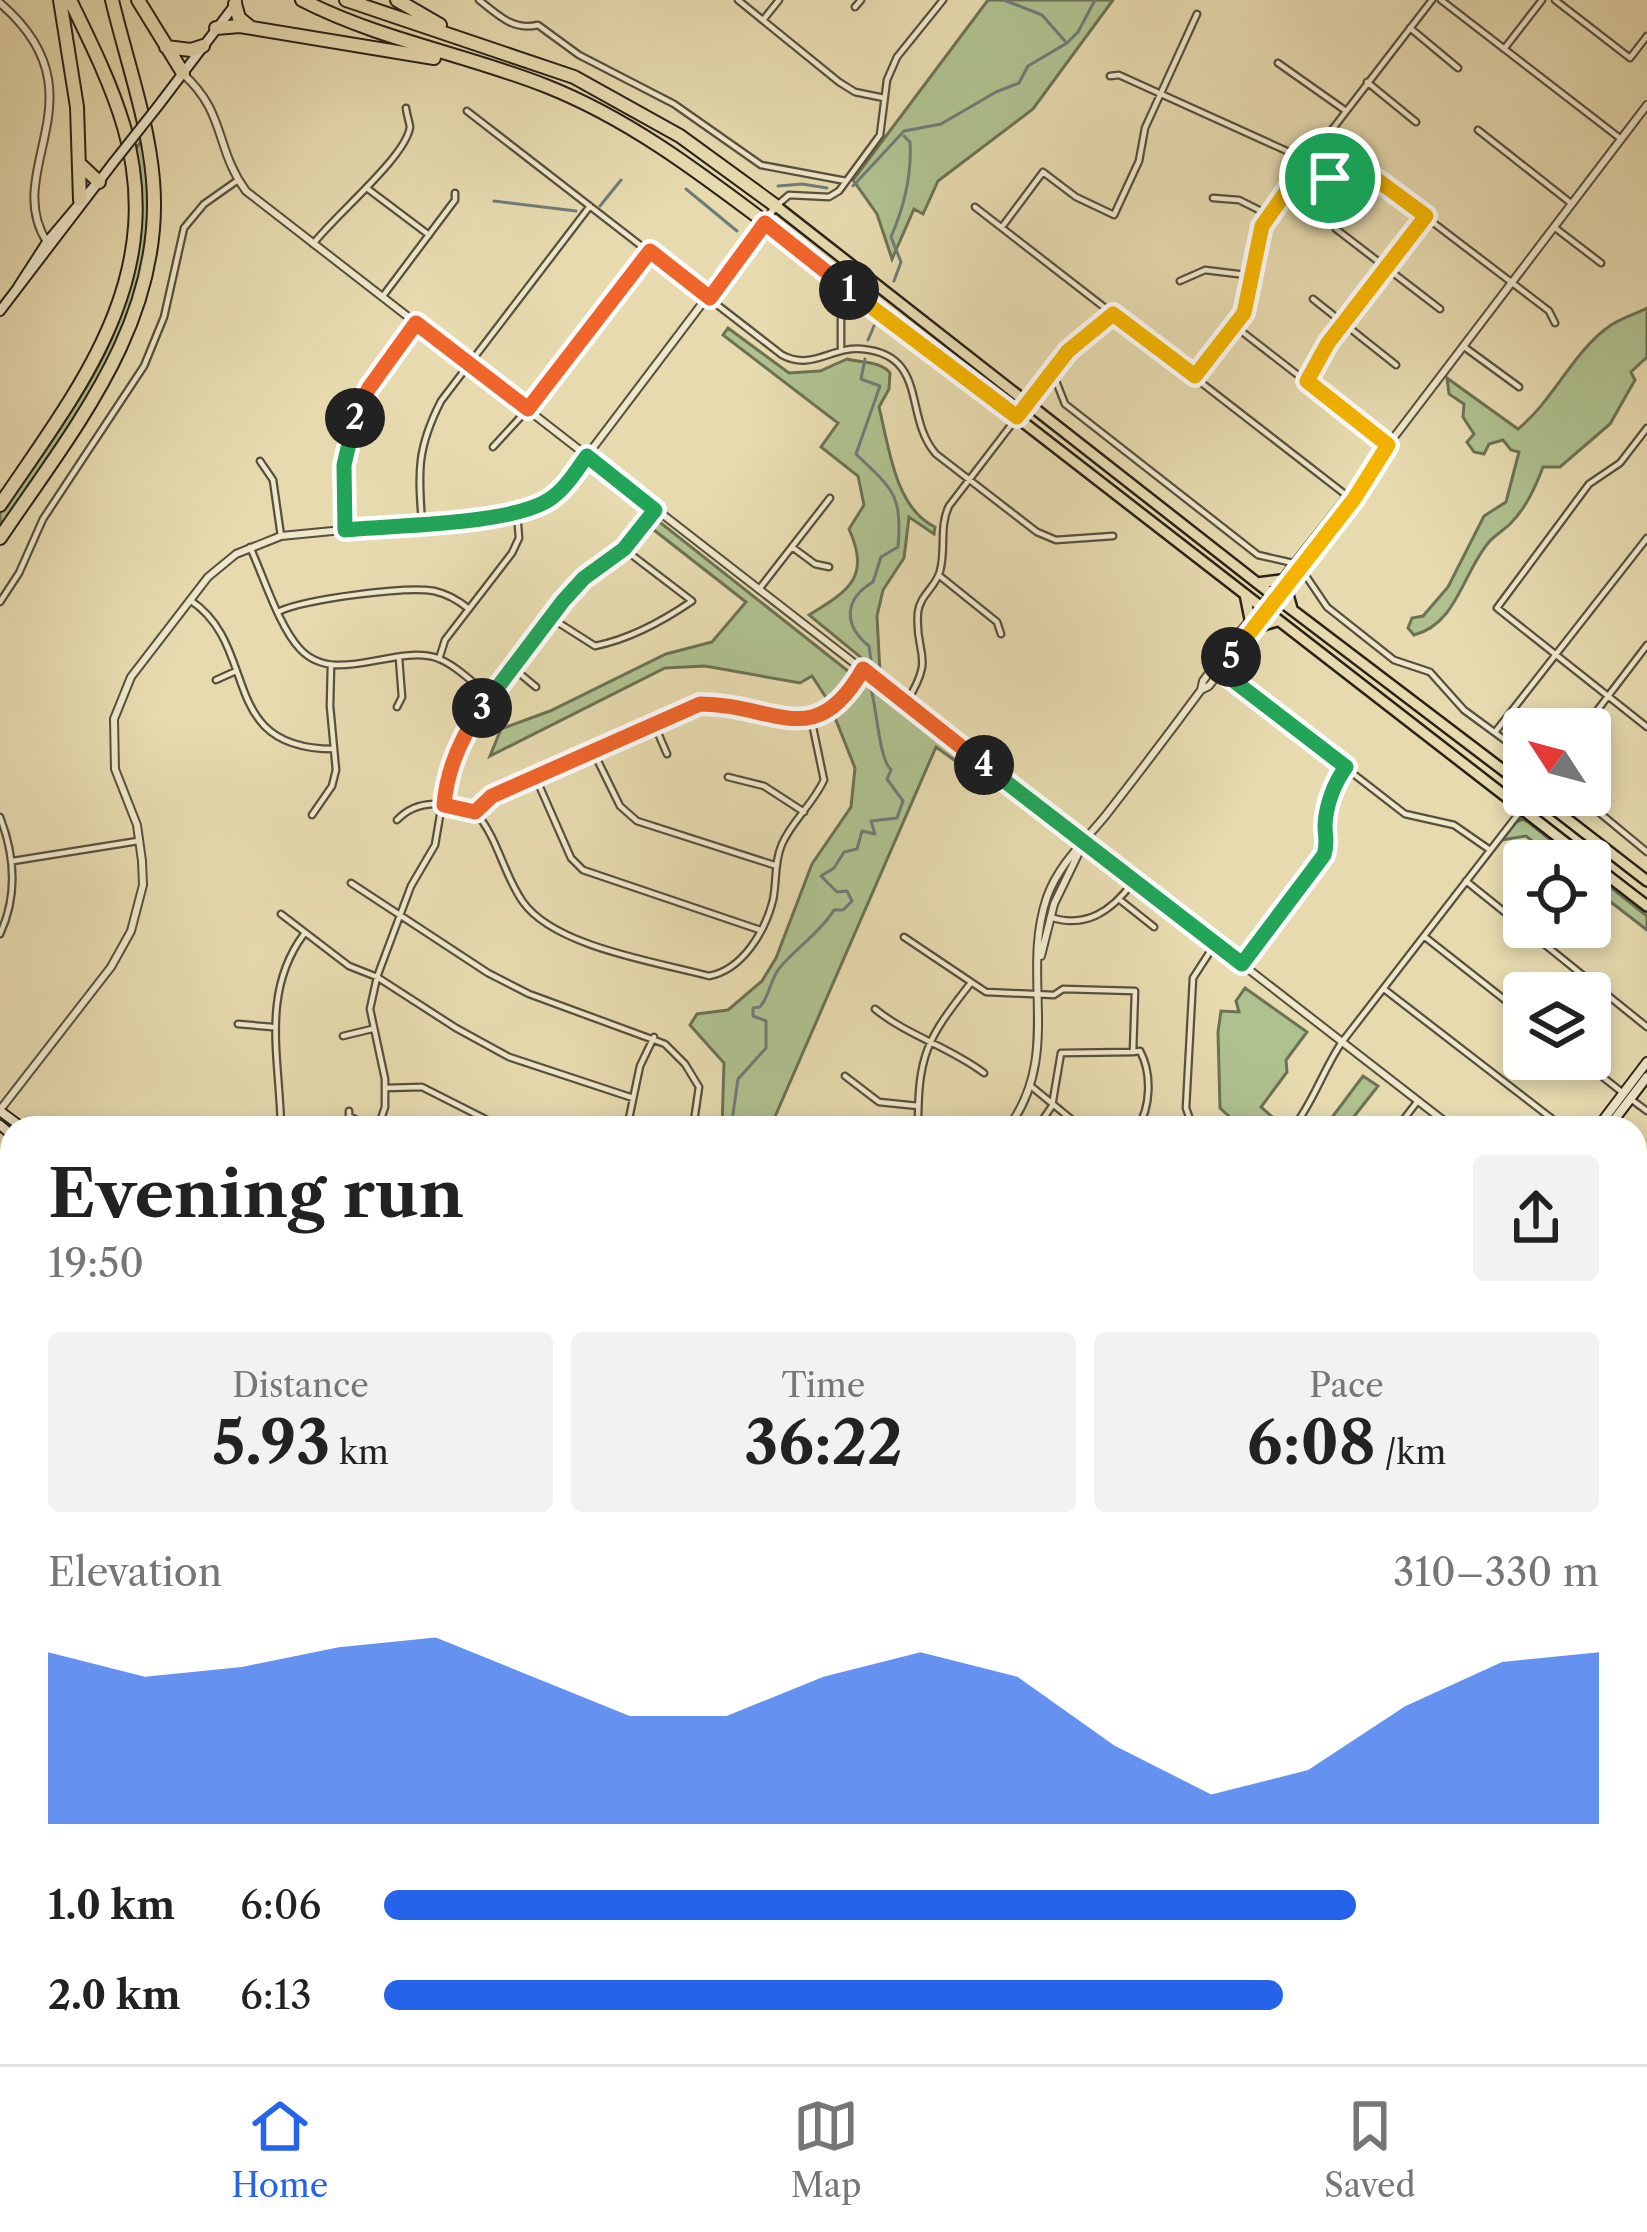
<!DOCTYPE html>
<meta charset="utf-8">
<style>
:root{--surface:#fff;--page:#f2f2f2;--text:#222;--muted:#767676;--line:#e0e0e0;--accent:#2563eb}
body{margin:0;font-family:"Libre Caslon Text",serif;background:var(--page);color:var(--text);height:100vh;display:flex;flex-direction:column;font-size:45px;white-space:nowrap}
*{box-sizing:border-box;margin:0}
p{font-size:39px;color:var(--muted)}
.icon{flex:none;width:66px;height:66px;fill:none;stroke:currentColor;stroke-width:2;stroke-linecap:round;stroke-linejoin:round}
.map{position:relative;flex:1;overflow:hidden}
.drawer{position:absolute;left:0px;top:1116px;width:1647px;height:948px;display:flex;flex-direction:column;background:var(--surface);border-radius:36px 36px 0 0;box-shadow:0 6px 18px #0003}
.drawer>*{flex:none}
.needle{width:78px;rotate:306deg}
.buttons{position:absolute;left:1503px;top:708px;display:grid;gap:24px}
.buttons a{display:grid;place-items:center;width:108px;height:108px;border-radius:12px;background:var(--surface);box-shadow:0 6px 18px #0003;font-size:60px}
.pin{position:absolute;display:grid;place-items:center;width:102px;height:102px;color:#fff;margin:-51px;border:6px solid #fff;border-radius:50%;box-shadow:0 3px 12px #0007}
.km{position:absolute;width:60px;height:60px;margin:-30px;border-radius:50%;background:#222;color:#fff;font-size:33px;line-height:60px;text-align:center}
.round{display:grid;place-items:center;flex:none;width:126px;height:126px;border-radius:12px;background:var(--page)}
.headline{display:flex;align-items:center;justify-content:space-between;height:204px;padding:0 48px}
h1{font-size:66px;font-weight:700;line-height:90px}
.metrics{display:grid;grid-template-columns:repeat(3,1fr);gap:18px;height:204px;padding:12px 48px}
.metrics div{display:grid;align-content:center;border-radius:12px;background:var(--page);text-align:center}
.metrics b{font-size:60px;font-weight:700}
.metrics small{font-size:33px;font-weight:400}
.metrics p{font-size:33px}
.chart{height:336px;padding:24px 48px}
.chart p{display:flex;justify-content:space-between}
.chart svg{width:100%;height:216px;margin-top:12px;fill:var(--accent);opacity:.7}
ul{padding:0 48px;list-style:none;font-size:39px}
li{display:grid;grid-template-columns:192px 144px 1fr;align-items:center;height:90px}
li i{height:30px;border-radius:15px;background:var(--accent)}
.menu{display:flex;justify-content:space-around;align-items:center;height:168px;border-top:3px solid var(--line);background:var(--surface);font-size:33px;color:var(--muted)}
.menu a{display:grid;justify-items:center;gap:6px}
.menu .current{color:var(--accent)}
.map>svg:first-child{display:block}
.green{fill:#afc18f;stroke:#6c7254;stroke-width:3}
.lines{fill:none;stroke-linecap:round;stroke-linejoin:round}
.stream{stroke:#6f7b77;stroke-width:3}
.minor-casing{stroke:#58503e;stroke-width:9}
.tertiary-casing{stroke:#58503e;stroke-width:10}
.secondary-casing{stroke:#292218;stroke-width:12}
.primary-casing{stroke:#292218;stroke-width:14}
.motorway-casing{stroke:#292218;stroke-width:16}
.minor{stroke:#efe7ca;stroke-width:4.5}
.tertiary{stroke:#efe7ca;stroke-width:6}
.secondary{stroke:#efe7ca;stroke-width:8}
.primary{stroke:#e6daae;stroke-width:9}
.motorway{stroke:#e6daae;stroke-width:12}
.rail{stroke:#292218;stroke-width:3;stroke-dasharray:21 21;stroke-linecap:butt}
.secondary-bridge-casing{stroke:#292218;stroke-width:12;stroke-linecap:butt}
.secondary-bridge{stroke:#efe7ca;stroke-width:8}
.split-1-casing{stroke:#fff;stroke-width:24}
.split-2-casing{stroke:#fff;stroke-width:24}
.split-3-casing{stroke:#fff;stroke-width:24}
.split-4-casing{stroke:#fff;stroke-width:24}
.split-5-casing{stroke:#fff;stroke-width:24}
.split-6-casing{stroke:#fff;stroke-width:24}
.split-1{stroke:#f5b400;stroke-width:15}
.split-2{stroke:#f0652b;stroke-width:15}
.split-3{stroke:#22a559;stroke-width:15}
.split-4{stroke:#f0652b;stroke-width:15}
.split-5{stroke:#22a559;stroke-width:15}
.split-6{stroke:#f5b400;stroke-width:15}
</style>
<div class="map">
<svg width="1647" height="2064" viewBox="0 0 1647 2064">
<rect width="100%" height="100%" fill="#e6daae"/>
<filter id="stains"><feTurbulence type="fractalNoise" baseFrequency=".00167" numOctaves="4"/><feColorMatrix values="0 0 0 0 .2 0 0 0 0 .09 0 0 0 0 .02 0 0 0 .5 -.17"/></filter>
<radialGradient id="worn" r=".72"><stop offset=".6" stop-color="#630" stop-opacity="0"/><stop offset="1" stop-color="#630" stop-opacity=".3"/></radialGradient>
<!-- green -->
<path class="green" d="M988,0H1113L1033,109L938,181L923,214L914,209L892,259L877,214L853,180Z
M143,139C149,180 155,227 145,268C122,367 55,449 0,533V510C43,447 105,378 124,302C135,258 130,198 133,152Z
M1647,308V357L1631,372L1635,380L1610,424L1560,467H1543C1535,488 1526,508 1510,524C1504,530 1495,535 1489,542C1463,572 1457,624 1414,635L1408,628L1412,618L1423,616L1448,587L1484,516L1506,502L1519,452L1511,450L1503,440L1489,444L1484,454L1474,452L1467,442L1474,434L1463,417L1464,404L1449,394L1447,378L1518,429C1554,400 1573,351 1611,325C1622,318 1635,314 1647,308Z
M728,328L789,373L820,371L847,359C861,363 881,361 890,373L889,389L879,407C889,447 895,508 935,527L934,534L909,517L904,558L883,590L877,616L880,673L809,615C848,591 871,578 849,529L864,505L858,476L821,447L838,423L723,335Z
M652,516L853,675L829,702L812,676L800,683L705,666L665,668L490,756L501,729L550,711L666,654L712,642L746,602L645,523Z
M861,679L964,760L961,765L936,747L770,1128H722L724,1063L690,1025L697,1014L728,1010L762,981L776,958L812,864L851,807L855,768L832,710Z
M1523,819L1528,822L1577,861H1558L1526,836L1502,840L1516,822Z
M1590,871L1647,916V930L1590,886Z
M1245,988L1307,1032L1286,1060L1287,1072L1261,1107L1285,1128H1229L1232,1119L1220,1108L1218,1032L1221,1011L1239,1012L1236,1001Z
M1363,1076L1378,1086L1345,1128H1324Z"/>
<g class="lines">
<!-- stream -->
<path class="stream" d="M1004,0L1042,15L1065,41
M778,186L802,184L827,188
M853,186L904,131L941,124L996,92L1019,83L1028,66L1067,43L1078,32L1095,0
M686,189L737,231
M494,201L576,211
M600,206L621,180
M894,281L901,262L891,237C904,207 912,175 910,142L904,136
M868,340L874,326
M865,359L861,379L880,386L856,454C892,489 903,494 898,547L881,557L873,582C844,599 843,625 869,646L871,661
M744,1128L732,1121L738,1079L766,1048V1021L753,1016V1008L760,1007C771,994 770,977 782,965C799,946 821,931 834,910H843L852,901L847,891L837,892L821,876L834,868L844,852L857,849L862,831L875,834L871,821L897,818L903,801L887,779L891,770C879,758 877,710 871,689"/>
<defs>
<path id="minor" d="M479,0C498,15 513,31 538,25L579,55L674,104L761,165L846,181
M738,0L839,82L855,92L884,98
M1441,0L1621,139
M1555,0L1630,58L1647,36
M855,7L861,0
M763,20L779,0
M1410,28L1458,68
M1504,49L1542,0
M1278,63L1346,111
M1110,76L1119,75L1289,152L1330,178L1376,179L1549,311L1555,323
M1367,82L1416,122
M467,111L782,355C812,371 832,346 862,349C929,355 903,417 936,454L1037,532L1056,540L1113,536
M1478,130L1572,204
M368,189L429,235
M1213,198L1239,200L1267,214
M776,206L789,195L829,197L839,191L880,135L887,80L897,57L943,0
M975,207L1346,495
M1002,227L1043,172L1076,197L1114,215L1139,161L1145,128L1197,14
M1554,227L1601,263
M1336,229L1440,309
M313,244C334,216 406,157 410,127C410,125 406,111 406,108
M1180,281L1205,270L1254,276
M383,296L455,200V193
M1313,299L1396,365
M1236,327L1388,445
M1463,346L1519,387
M841,349V319L856,295
M1052,371L1065,404L1258,555L1293,563
M1196,375C1214,352 1241,326 1250,297C1258,270 1255,241 1267,214L1432,0
M1307,381L1328,343L1426,216
M1647,428L1620,463L1589,484L1497,608L1647,727
M493,447L528,409L650,252
M260,461L273,480L281,536
M422,523C418,471 417,448 441,401L590,206
M345,530C338,441 361,391 416,323
M250,547C263,575 279,627 300,649C335,687 394,644 437,658C456,665 474,684 490,696
M792,547L815,564L829,567
M1302,570L1327,607L1394,660L1430,672L1464,710L1524,754
M941,577L997,622L1001,634
M760,588L830,498
M190,600C261,647 216,749 334,749
M0,602L19,573L43,519L144,366L164,317L184,228L204,204L238,180
M280,611C307,599 406,586 434,591C448,594 458,600 469,609
M551,618L595,646C630,639 663,621 692,601L624,549
M439,659L445,640L512,553L519,538L517,513
M513,668L536,687
M1221,671L1405,814L1454,825L1490,850
M216,680L236,671
M906,703C937,653 914,657 918,612C920,595 936,587 940,571C946,550 939,526 949,506L1068,351L1112,315
M397,707L402,697L399,658
M655,726L667,754
M1583,729L1647,645
M1496,731L1647,538
M593,751L620,806L637,821L774,865
M535,776L571,858L583,870L760,930
M728,777L764,786L804,812
M1578,795L1647,852
M475,812L492,796L700,704C774,704 814,755 863,669
M312,815L332,786L336,770L330,706L331,665
M0,817C15,856 18,895 0,934
M397,820C418,798 447,802 475,812C498,837 503,874 523,902C555,947 657,962 709,976C742,970 765,932 773,900C777,881 774,862 782,844C792,821 813,804 824,780L811,718
M13,861L138,841
M1466,881L1647,1027
M351,883L488,973L529,994L665,1044L685,1064L699,1087L693,1128
M1120,900L1154,927
M281,914L349,966L377,977L456,1028L509,1057L633,1098
M1050,917C1086,929 1112,911 1133,882
M904,937L986,992L1054,995L1063,989L1135,991L1133,1052L1140,1051C1152,1073 1151,1108 1137,1128
M1425,937L1524,1015
M1242,964L1324,855L1333,790L1345,769
M1384,989L1564,1128
M875,1009C908,1036 950,1047 984,1073
M238,1024L272,1027
M343,1036L372,1029
M1580,1059L1623,1093
M845,1076L879,1102L918,1106
M1032,1087L1082,1128
M385,1088L422,1087L503,1128
M1632,1100L1647,1111
M349,1111V1116L372,1128
M281,1128C280,1060 260,993 304,934
M378,1128L385,1107V1079L370,1009L377,977L411,886L435,845L446,780L454,757L472,721L563,601L584,578L624,549L655,510
M627,1128L640,1066L654,1037
M918,1128C918,1055 926,1040 970,984
M1037,1128L1052,1106L1061,1053L1133,1052
M1193,1128L1186,1108L1193,978L1215,944
M1293,1128C1314,1101 1323,1070 1342,1042L1533,795
M1397,1128L1417,1102
M1635,1181L1647,1189
M1635,1328L1647,1313
M1635,1369L1647,1379
M1635,1443L1647,1428
M1635,1553L1647,1538
M0,1606L12,1575
M1635,1607L1647,1617
M1635,1738L1647,1751
M1635,1789L1647,1773
M1635,1822L1647,1832
M1635,1868L1647,1853
M1635,1974L1647,1981
M540,2052L541,2064
M950,2052L966,2064
M1337,2052L1352,2064
M1466,2052L1482,2064
M512,2064L541,2061
M1116,2064L1126,2052
M1234,2064L1244,2052
M1432,2064L1442,2052"/>
<path id="tertiary" d="M0,3C107,95 0,169 47,242
M183,74C226,112 215,149 246,191L1453,1128
M1201,690L1209,686L1354,499L1388,447
M1041,956L1054,904L1082,846
M0,1110L111,967L131,931L143,885L142,861L137,825L115,769L114,719L131,677L208,577L236,554L281,536L517,513L547,501L561,490L776,206
M1008,1128C1063,1054 1020,976 1047,897C1059,864 1084,842 1106,815C1138,774 1170,732 1201,690L1203,681L1232,642L1398,432L1647,105
M1635,1267L1647,1275
M0,1902L12,1904
M287,2064L296,2052
M299,2064L307,2052"/>
<path id="secondary" d="M158,106L237,2
M18,287L47,242L95,185
M0,311L113,163
M0,1111L23,1128
M0,1125L12,1135
M1597,1128L1647,1062
M1608,1128L1647,1077
M1114,2052L1129,2064
M853,2064L862,2052
M866,2064L875,2052"/>
<path id="primary" d="M776,206L1270,593L1524,786
M765,222L1589,861
M1257,583L1281,580
M1286,587L1292,609
M1245,594L1250,619
M1254,628L1277,621
M1536,795L1647,881
M1590,862L1647,906"/>
<path id="motorway" d="M60,0L77,107L80,200
M138,0L183,73
M302,0C380,40 465,54 546,86C627,118 696,170 765,222
M346,0L574,77L680,136L776,206
M397,0L440,25
M235,4L239,18L250,27
M216,28L240,26L434,58
M166,47L191,50L203,46
M82,166L99,182
M0,505C80,387 168,279 124,127C111,83 90,41 70,0
M0,538C74,428 165,321 153,180C148,120 126,59 112,0"/>
</defs>
<!-- minor casing -->
<use href="#minor" class="minor-casing"/>
<!-- tertiary casing -->
<use href="#tertiary" class="tertiary-casing"/>
<!-- secondary casing -->
<use href="#secondary" class="secondary-casing"/>
<!-- primary casing -->
<use href="#primary" class="primary-casing"/>
<!-- motorway casing -->
<use href="#motorway" class="motorway-casing"/>
<!-- minor -->
<use href="#minor" class="minor"/>
<!-- tertiary -->
<use href="#tertiary" class="tertiary"/>
<!-- secondary -->
<use href="#secondary" class="secondary"/>
<!-- primary -->
<use href="#primary" class="primary"/>
<!-- motorway -->
<use href="#motorway" class="motorway"/>
<!-- rail -->
<path class="rail" d="M0,2042H12
M145,2052L200,2064"/>
<defs>
<path id="secondary-bridge" d="M113,163L158,106"/>
</defs>
<!-- secondary-bridge casing -->
<use href="#secondary-bridge" class="secondary-bridge-casing"/>
<!-- secondary-bridge -->
<use href="#secondary-bridge" class="secondary-bridge"/>
</g>
<g class="lines">
<defs>
<path id="split-1" d="M849,290L1017,417L1068,351L1113,314L1195,376L1244,313L1262,226L1307,162L1330,178"/>
<path id="split-2" d="M355,418L369,388L416,323L528,409L650,251L710,298L765,223L849,290"/>
<path id="split-3" d="M355,418L344,465L345,530C394,525 512,525 550,499C566,488 576,471 587,456L655,510L624,549L584,578L563,601L482,708"/>
<path id="split-4" d="M482,708C461,737 447,769 444,805L475,812L492,796L700,704C774,704 815,754 863,669L984,765"/>
<path id="split-5" d="M984,765L1242,964L1324,855C1328,843 1325,837 1325,825C1326,805 1334,783 1346,767L1221,671L1231,657"/>
<path id="split-6" d="M1231,657L1354,499L1388,445L1307,381L1328,343L1426,216L1376,179L1330,178"/>
</defs>
<!-- split-1 casing -->
<use href="#split-1" class="split-1-casing"/>
<!-- split-2 casing -->
<use href="#split-2" class="split-2-casing"/>
<!-- split-3 casing -->
<use href="#split-3" class="split-3-casing"/>
<!-- split-4 casing -->
<use href="#split-4" class="split-4-casing"/>
<!-- split-5 casing -->
<use href="#split-5" class="split-5-casing"/>
<!-- split-6 casing -->
<use href="#split-6" class="split-6-casing"/>
<!-- split-1 -->
<use href="#split-1" class="split-1"/>
<!-- split-2 -->
<use href="#split-2" class="split-2"/>
<!-- split-3 -->
<use href="#split-3" class="split-3"/>
<!-- split-4 -->
<use href="#split-4" class="split-4"/>
<!-- split-5 -->
<use href="#split-5" class="split-5"/>
<!-- split-6 -->
<use href="#split-6" class="split-6"/>
</g>
<rect width="100%" height="100%" filter="url(#stains)"/>
<rect width="100%" height="100%" fill="url(#worn)"/>
</svg>
<div class="buttons">
<a><svg class="needle" viewBox="-14 -14 28 28"><path d="M0-13l5 13h-10z" fill="#e53935"/><path d="M0 13l5-13h-10z" fill="#767676"/></svg></a>
<a><svg class="icon" aria-label="locate" viewBox="0 0 24 24"><circle cx="12" cy="12" r="6"/><path d="M12 2v4M12 18v4M2 12h4M18 12h4"/></svg></a>
<a><svg class="icon" aria-label="layers" viewBox="0 0 24 24"><path d="M12 4l9 5-9 5-9-5zM3 14l9 5 9-5"/></svg></a>
</div>
<div class="pin" style="left:1330px;top:178px;background:#1e9e55"><svg class="icon" aria-label="arrive" viewBox="0 0 24 24"><path d="M6 21V4h12l-3 4 3 4H6"/></svg></div>
<b class="km" style="left:849px;top:290px">1</b>
<b class="km" style="left:355px;top:418px">2</b>
<b class="km" style="left:482px;top:708px">3</b>
<b class="km" style="left:984px;top:765px">4</b>
<b class="km" style="left:1231px;top:657px">5</b>
<section class="drawer">
<div class="headline"><div><h1>Evening run</h1><p>19:50</p></div><a class="round"><svg class="icon" aria-label="share" viewBox="0 0 24 24"><path d="M12 15V3M7 8l5-5 5 5M5 13v7h14v-7"/></svg></a></div>
<div class="metrics">
<div><p>Distance</p><b>5.93<small> km</small></b></div>
<div><p>Time</p><b>36:22</b></div>
<div><p>Pace</p><b>6:08<small> /km</small></b></div>
</div>
<div class="chart"><p><span>Elevation</span>310–330 m</p>
<svg viewBox="0 0 160 44" preserveAspectRatio="none"><path d="M0 44V9L10 14L20 12L30 8L40 6L50 14L60 22L70 22L80 14L90 9L100 14L110 28L120 38L130 33L140 20L150 11L160 9V44z"/></svg>
</div>
<ul>
<li><b>1.0 km</b>6:06<i style="width:80%"></i></li>
<li><b>2.0 km</b>6:13<i style="width:74%"></i></li>
</ul>
</section>
</div>
<nav class="menu">
<a class="current"><svg class="icon" aria-label="home" viewBox="0 0 24 24"><path d="M3 11l9-7 9 7M6 9v11h12V9"/></svg>Home</a>
<a><svg class="icon" aria-label="map" viewBox="0 0 24 24"><path d="M3 6l6-2 6 2 6-2v14l-6 2-6-2-6 2zM9 4v14M15 6v14"/></svg>Map</a>
<a><svg class="icon" aria-label="saved" viewBox="0 0 24 24"><path d="M7 4h10v16l-5-4-5 4z"/></svg>Saved</a>
</nav>
